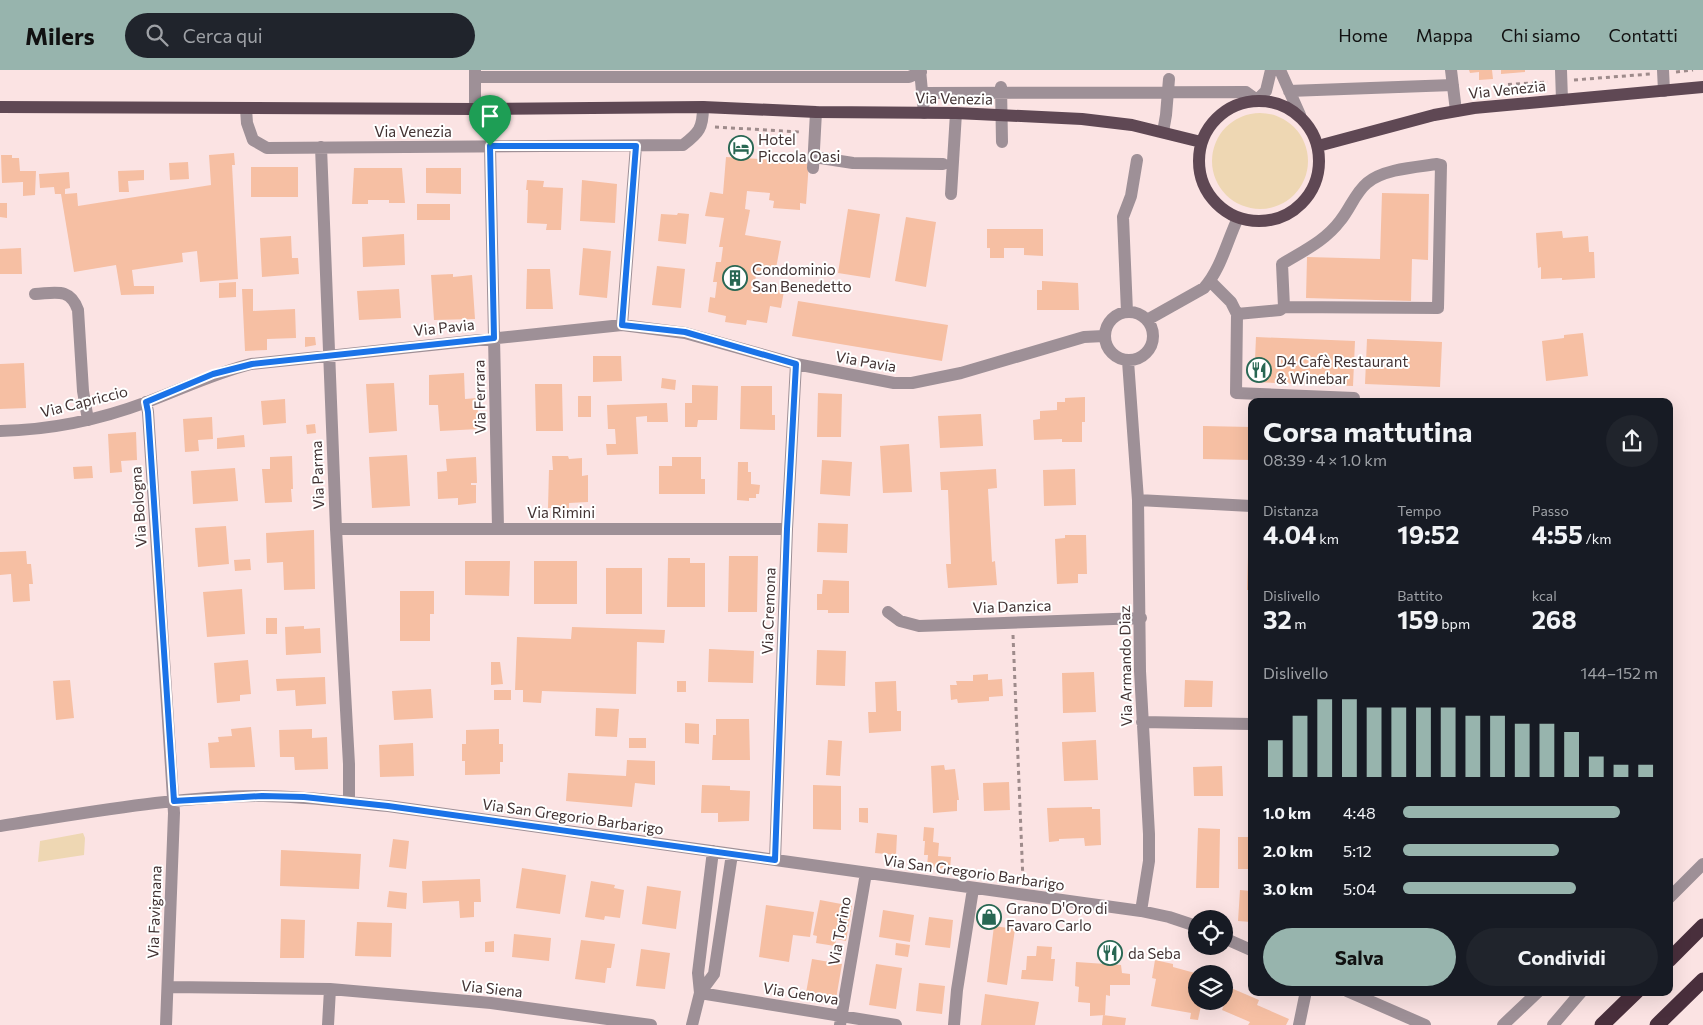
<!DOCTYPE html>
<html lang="it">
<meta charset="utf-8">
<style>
:root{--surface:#171b24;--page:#20242c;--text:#f1f3f6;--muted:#9ea1a6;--accent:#97b4ad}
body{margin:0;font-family:Commissioner,sans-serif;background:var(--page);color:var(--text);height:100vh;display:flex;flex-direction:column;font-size:19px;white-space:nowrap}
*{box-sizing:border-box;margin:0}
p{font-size:16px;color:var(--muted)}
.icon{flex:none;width:28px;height:28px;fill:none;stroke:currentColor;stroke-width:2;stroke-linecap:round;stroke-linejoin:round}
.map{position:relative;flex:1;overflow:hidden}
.details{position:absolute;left:1248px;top:328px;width:425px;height:598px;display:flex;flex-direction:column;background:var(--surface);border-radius:10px;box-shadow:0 5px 20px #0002}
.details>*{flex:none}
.buttons{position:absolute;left:1188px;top:840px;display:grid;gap:10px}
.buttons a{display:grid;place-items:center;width:45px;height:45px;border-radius:50%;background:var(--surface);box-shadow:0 5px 20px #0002;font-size:25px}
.pin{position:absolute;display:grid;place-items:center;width:42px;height:42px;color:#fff;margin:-51px -21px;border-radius:50% 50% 50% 0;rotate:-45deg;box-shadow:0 0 5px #0007}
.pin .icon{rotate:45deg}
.round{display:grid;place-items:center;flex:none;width:52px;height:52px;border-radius:26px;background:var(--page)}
.summary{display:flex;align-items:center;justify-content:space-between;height:85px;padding:0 15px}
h1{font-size:28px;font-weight:700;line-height:38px}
.figures{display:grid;grid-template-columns:repeat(3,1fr);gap:8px;height:85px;padding:5px 15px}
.figures div{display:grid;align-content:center}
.figures b{font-size:25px;font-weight:700}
.figures small{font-size:14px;font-weight:400}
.figures p{font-size:14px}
.chart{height:140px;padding:10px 15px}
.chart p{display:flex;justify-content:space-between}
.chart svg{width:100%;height:90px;margin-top:5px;stroke:var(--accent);stroke-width:6}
.action{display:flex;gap:10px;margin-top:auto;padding:10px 15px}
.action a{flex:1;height:58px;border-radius:30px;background:var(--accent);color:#111;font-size:20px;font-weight:700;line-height:58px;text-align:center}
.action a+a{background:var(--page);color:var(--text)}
ul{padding:0 15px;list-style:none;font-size:16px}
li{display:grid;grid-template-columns:80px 60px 1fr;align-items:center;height:38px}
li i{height:12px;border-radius:6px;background:var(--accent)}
header{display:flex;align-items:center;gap:30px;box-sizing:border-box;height:70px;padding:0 25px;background:var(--accent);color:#111}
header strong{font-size:24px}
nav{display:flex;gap:28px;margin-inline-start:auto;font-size:18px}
.search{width:350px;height:45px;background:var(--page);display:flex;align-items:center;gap:12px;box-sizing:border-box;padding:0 18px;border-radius:28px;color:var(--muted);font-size:19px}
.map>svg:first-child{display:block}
.green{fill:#eed7b3}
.building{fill:#f6bfa3}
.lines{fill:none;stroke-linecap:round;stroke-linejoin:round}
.path{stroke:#9e8b8b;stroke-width:3;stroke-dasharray:4 4;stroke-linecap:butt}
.minor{stroke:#9e9097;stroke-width:12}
.major{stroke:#5f4854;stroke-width:12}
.highway{stroke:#492f3c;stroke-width:15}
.route-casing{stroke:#fff;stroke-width:10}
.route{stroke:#1a73e8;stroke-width:6}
.labels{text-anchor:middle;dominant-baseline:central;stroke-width:4;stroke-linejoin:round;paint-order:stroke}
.street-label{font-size:15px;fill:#423333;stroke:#fff}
.poi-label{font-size:15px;fill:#423333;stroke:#fff;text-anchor:start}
</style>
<header>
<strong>Milers</strong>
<div class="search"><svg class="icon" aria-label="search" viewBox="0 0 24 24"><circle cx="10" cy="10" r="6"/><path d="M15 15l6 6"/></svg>Cerca qui</div>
<nav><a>Home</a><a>Mappa</a><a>Chi siamo</a><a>Contatti</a></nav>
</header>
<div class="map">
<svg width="1703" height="955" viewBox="0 0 1703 955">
<rect width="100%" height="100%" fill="#fbe3e3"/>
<!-- green -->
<path class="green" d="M1212 91a48 48 0 1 1 96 0a48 48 0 1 1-96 0Z
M83,763L85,768L84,785L38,792L40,771Z"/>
<!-- building -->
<path class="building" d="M1469,0H1492L1493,9L1479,10V2L1470,3Z
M1501,0H1525V2L1501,4Z
M234,83L235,95H232L238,209L200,212L197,181L182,183L183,192L132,200L134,216H154V224L121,225L116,195L74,202L61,124H55L54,117L40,118L39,104L69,102L70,118L65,119V124L77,123L78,136L211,115L209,85Z
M1,85H12V88H19L20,101H36L35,125L23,126V112L2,113Z
M726,87L809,92L806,134L800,133V140L773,138L774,131L769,130L770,123L747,121L745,139L750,140L745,165L781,171L775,204L757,201L754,216L784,221L781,238L770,236L767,253L747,250L746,255L725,252L726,246L708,242L710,227L715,228L717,212H713L716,192H721L723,177H719L724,148L705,146L710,122L723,124Z
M188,92L189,109L170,110L169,93Z
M251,97H298V127H251Z
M354,98H402L405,133H389V130H368V134H352Z
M426,98H461V124L426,123Z
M144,100V110L128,111L129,122H119L118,101Z
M527,110L544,111L543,117L563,118L561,160H546L547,154L527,153L528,120H526Z
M582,110L617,114L615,153L580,151Z
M1382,123L1429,124L1428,190L1412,189L1411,231L1306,228L1307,187L1380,189Z
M0,133H7V148L0,147Z
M417,134H450V150H417Z
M848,139L880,144L870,208L838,203Z
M678,143L689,144L686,174L658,171L661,144L677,145Z
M906,147L936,152L926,217L895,211Z
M987,159H1043V186L1024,185V178H1004V188H990V178H987Z
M1562,161L1563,168L1588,166L1589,182H1594L1595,208L1562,210V208L1541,209V197L1538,198L1536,163Z
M404,164L405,195L363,197L362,167Z
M291,166L292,188H298L299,204L262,207L260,168Z
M21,178L22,204H0V179Z
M583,178L611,181L607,228L579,225Z
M657,196L685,199L681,238L652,235Z
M527,199H550L553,239H526Z
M453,204V207L472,205L475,249L434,250L431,205Z
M1042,211L1078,213L1079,240H1037V220H1042Z
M236,212V227L219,228V213Z
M242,219H253V241L295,239L296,268L267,269V280L245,281Z
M399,219L401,248L359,250L357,221Z
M798,231L948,255L942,291L792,266Z
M1583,263L1588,306L1546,311L1542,271L1564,268V265Z
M305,267H315L316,275L305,277Z
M1256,267L1355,271L1353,316L1254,312Z
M1367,269L1442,272L1440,317L1365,314Z
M593,286H621L622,311L593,312Z
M24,293L26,338L0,339V294Z
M464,303L465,329L477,328L479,359L440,361L438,335H429V305Z
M662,308L676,310L675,320L661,318Z
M394,313L397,361L369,363L366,314Z
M535,314H562L563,361H536Z
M692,315L718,316L717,350H698L697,357H685V333H692Z
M741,316H772V345H775V360L740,359Z
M818,323L842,324L841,367H817Z
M578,326H591V347H578Z
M1085,327V352H1082V372H1062V369L1034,370L1033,350L1040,349V341L1057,340V332H1065V328Z
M285,329L286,353L263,355L261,331Z
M667,333L668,352H647V346L636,347L638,384L607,385L606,374H616L615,359H608L607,335Z
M981,344L983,376L940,378L938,346Z
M212,347L213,369L198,370L199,381L185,382L183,349Z
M315,354L316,363L307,364L306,355Z
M1203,356L1251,357V390L1203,389Z
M136,362L137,390L121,391L122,402L110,403L108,364Z
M244,365L245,377L217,379V368Z
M909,374L912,422L883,423L880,376Z
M407,385L410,436L372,438L369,387Z
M292,386L293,419H291L292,432L265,433L262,399H270V387Z
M552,386H568L569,389L582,388V406L588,405V432L569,433V438H548L549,400H553Z
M476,387L477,413H471V415H476V433L458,435V428L438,429L437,402L447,401L446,389Z
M672,387H701V409H705V424H659V396H672Z
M822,390L852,392L850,426L820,424Z
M738,392H748V402H751V414L760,415L759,424H756V428H749V431L737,430Z
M92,396L93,408L74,409L73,397Z
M235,398L238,431L193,434L191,401Z
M996,399L997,418L988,419L992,492L995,491L997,515L948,518L946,494H951L948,420H941L940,402Z
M1075,399L1076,435L1044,436L1043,400Z
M818,453L848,454L847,483L817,482Z
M226,456L229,494L198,497L195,458Z
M314,460L315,519L284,520L283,492L267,493L266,463Z
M1065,465H1086L1087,504H1078V513L1057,514L1055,469L1065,468Z
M26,481L27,494H31L33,514H29L30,531L13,532L11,504L0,505V482Z
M1248,485H1251V520H1247Z
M729,486H758L757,542H728Z
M668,488H690V493H705V537H667Z
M250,489L251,500L235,501L234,490Z
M465,491H510L509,526L465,525Z
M534,491H577V534H534Z
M606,498H642V544H606Z
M823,510L849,511V543H828V540H817V524H822Z
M242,519L245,564L207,567L203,522Z
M400,521H434V544H430V571H400Z
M266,548H277V564H266Z
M304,556V559L320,558L321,583L286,585L285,557Z
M572,557L665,560L664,573L637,572L636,624L542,621L541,633L523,632V620H515L517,567L571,569Z
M709,579L754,581L753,613L708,612Z
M817,580L846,581L845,616L816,615Z
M248,590L251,624L240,625V631L217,633L214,593Z
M491,592H500L503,614L491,615Z
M1094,602L1096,642L1063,643L1062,603Z
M988,604V610L1002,609L1003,626L989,627V631L958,633L957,629L951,630L950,615H957L956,611H973V605Z
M325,607L326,634L296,636L295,620L277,621L276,609Z
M70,610L74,648L56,650L53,611Z
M1185,610L1213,611L1212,637H1184Z
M677,611H686V622H677Z
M896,611L897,641H901V661L869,663L868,642H876L875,612Z
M431,619L433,648L394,650L392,621Z
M494,620H511V630H494Z
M596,638L619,639L617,667L595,666Z
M716,649H749L750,690H712L713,665H716Z
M685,653L699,654V674L685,673Z
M251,657L255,697L210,698L208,673L219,672L218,667L232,666L231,659Z
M312,659V668L327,667L328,699L295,700L294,687H280L279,660Z
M499,659V674H503V692H500V704L465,705V691H462V674H466V660Z
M629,668H646V678H629Z
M828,670L842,671L840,706L826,705Z
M1096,670L1098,710L1064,711L1062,672Z
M413,673L414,706L380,707L379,675Z
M627,690L655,691V715L635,713L632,737L566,731L568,703L626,706Z
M944,695L945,700L955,699L959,730H957V741L933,743L931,696Z
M1222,696L1223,726H1194L1193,697Z
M1009,712L1010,740L984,741L983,713Z
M702,715L730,716V720L750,721L749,751L718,752V743H701Z
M813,715L841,716V760L813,759Z
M1092,737V739H1100L1101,775L1085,776L1084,768L1059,769V771L1049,772L1047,738Z
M859,738H868V753L859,752Z
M924,757L934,758L933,772L939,773L938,786L951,787L950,799L927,797L928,785H924L925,771H923Z
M1198,758L1220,759L1219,818H1196Z
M877,763L897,765L896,785L875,783Z
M1238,767H1251V799H1238Z
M393,769L409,771L406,799L389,797Z
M281,780L361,784L359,819L280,816Z
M522,798L566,805L560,844L516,838Z
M480,809L481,832H474V847L460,848L459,831L423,833L422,811Z
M591,811L615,815L614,818L624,820L620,848L605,846L604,850L585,847Z
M647,816L681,821L676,859L642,854Z
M1240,820L1251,821V852L1238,851Z
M389,821L407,823L406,839L387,837Z
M820,830L852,836L846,871L836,869L835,876L816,873L817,866L813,865Z
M766,835L814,842L810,867L793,865L789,892L759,887Z
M883,840L914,845L910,872L879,867Z
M929,847L953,850L950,878L925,875Z
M281,849L305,850L304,888H280Z
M357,852L392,853L391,887L355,886Z
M994,856L1015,859L1007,915L987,912Z
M514,864L551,868L549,891L512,887Z
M581,870L615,874L611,898H607L605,913L575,909Z
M494,871V882H485V872Z
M896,873L910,875L908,887L895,885Z
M1037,876L1052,877L1051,889H1055L1053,911L1021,909L1022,900H1026L1027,886H1036Z
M641,879L670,883L665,919L636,916Z
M812,889L842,894L836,929L806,923Z
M1155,890L1173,894V897L1195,903L1194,906H1196V931H1202L1198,950L1190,949L1191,943L1151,936L1156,909L1152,908Z
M1076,892L1121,895L1122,903L1130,904V915H1110V926L1106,925L1105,945L1090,946V933L1078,932L1079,917L1075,916Z
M876,894L902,898L896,939L869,935Z
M919,913L945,916L942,944L916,941Z
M1231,918L1259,930L1257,935L1289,949L1286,955H1248L1250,952L1222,940Z
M985,924L1039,932L1035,955H981Z
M1103,945L1126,948L1125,955H1102Z"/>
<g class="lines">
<!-- path -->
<path class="path" d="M1676,2L1693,0
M1574,10L1650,4
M1497,20H1499V15L1548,12
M715,57L801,62
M1013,565L1023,811"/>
<!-- minor -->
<path class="minor" d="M475,0V39
M920,0L924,43
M1280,0L1300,45
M1451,0L1456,41
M1561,0L1562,30
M1663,0L1664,21
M475,7H909L921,2
M1001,17L1002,72
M1289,21L1453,15
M923,23L1246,22L1257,30L1266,21L1271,0
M246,39L247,53L253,70L267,78L683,75C699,63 703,58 703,37
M1163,62L1166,45L1169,9
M490,76L498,458
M321,77L336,459L349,694V732
M814,87L853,93L943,94
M813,98L816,42
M951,124L956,43
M1210,211L1231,232L1237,244L1236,323L1354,328
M35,224C55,223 70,217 78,240L83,321L88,350
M1105 266a24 24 0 1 1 48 0a24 24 0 1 1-48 0Z
M1127,242L1123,147L1131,126L1137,90
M1237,244L1280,240L1284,237L1282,194C1303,181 1325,171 1340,151C1350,139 1355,123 1367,113C1383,99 1417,97 1437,94L1441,95L1438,238L1284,237
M1147,250L1204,218C1221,199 1227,171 1238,148
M622,255L636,76
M1128,291L1138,430L1140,601L1149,764V791L1141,841
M146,332L148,342L174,743L166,955
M0,361C50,360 99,350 147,332C182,319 215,303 251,294L622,255L685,263L796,294L894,313H912L961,303L1084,267L1104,266
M1138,430L1251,436
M336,459H787
M888,542L900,551L919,556L1141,548
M1142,652L1251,654
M0,756C87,743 175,726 263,726C305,726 346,732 388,736L1141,841L1169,847L1196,856
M775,790L787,459L796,294
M1669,828L1703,794
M1224,868L1251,880
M168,917L330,919L491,933L651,955
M1347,921L1425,955
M700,923L896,955
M700,923L714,904L732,784
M328,955L330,919
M692,955L700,923L698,903L713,781
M840,955L866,803
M954,955L957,920L973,819
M1299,955L1306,921
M1503,955L1539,921
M1553,955L1582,921"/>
<!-- major -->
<path class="major" d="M1199 91a60 60 0 1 1 120 0a60 60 0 1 1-120 0Z
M0,37L475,39L703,37L816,42L956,43L1082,49L1132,55L1201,72
M1318,76L1434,45L1474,38L1703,17"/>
<!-- highway -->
<path class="highway" d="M1669,890L1703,856
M1602,955L1637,921
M1657,955L1703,910"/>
</g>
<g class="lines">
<defs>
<path id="route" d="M490,76H636L622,255L685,262L796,294L787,459L775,790L388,736L304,727L262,726L174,731L148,342L146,332L213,304L252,294L494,268Z"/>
</defs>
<!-- route casing -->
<use href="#route" class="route-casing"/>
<!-- route -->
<use href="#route" class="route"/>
</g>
<!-- icons -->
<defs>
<symbol id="hotel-ring" viewBox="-11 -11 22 22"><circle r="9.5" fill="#fff" stroke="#286753" stroke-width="1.5"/><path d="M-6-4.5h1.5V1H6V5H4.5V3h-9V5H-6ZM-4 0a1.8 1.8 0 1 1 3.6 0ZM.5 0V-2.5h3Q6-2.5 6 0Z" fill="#286753"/></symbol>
<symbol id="building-ring" viewBox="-11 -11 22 22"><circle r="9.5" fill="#fff" stroke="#286753" stroke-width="1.5"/><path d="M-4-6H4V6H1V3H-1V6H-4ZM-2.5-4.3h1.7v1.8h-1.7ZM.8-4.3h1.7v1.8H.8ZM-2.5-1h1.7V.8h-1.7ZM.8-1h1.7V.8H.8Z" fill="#286753"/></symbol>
<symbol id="restaurant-ring" viewBox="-11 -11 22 22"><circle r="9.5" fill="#fff" stroke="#286753" stroke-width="1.5"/><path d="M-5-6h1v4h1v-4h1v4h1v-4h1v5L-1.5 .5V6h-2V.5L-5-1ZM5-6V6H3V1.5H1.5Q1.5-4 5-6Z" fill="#286753"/></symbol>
<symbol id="shop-ring" viewBox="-11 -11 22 22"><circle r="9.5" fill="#fff" stroke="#286753" stroke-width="1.5"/><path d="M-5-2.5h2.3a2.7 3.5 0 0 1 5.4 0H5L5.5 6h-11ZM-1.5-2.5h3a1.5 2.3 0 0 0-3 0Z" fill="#286753"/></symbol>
</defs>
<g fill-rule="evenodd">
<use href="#hotel-ring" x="727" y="64" width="28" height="28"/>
<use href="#building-ring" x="721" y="194" width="28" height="28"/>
<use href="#restaurant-ring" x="1245" y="286" width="28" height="28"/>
<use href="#shop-ring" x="975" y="833" width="28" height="28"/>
<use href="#restaurant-ring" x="1096" y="869" width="28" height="28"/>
</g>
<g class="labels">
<!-- street labels -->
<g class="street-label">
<text transform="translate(1507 19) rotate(-6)">Via Venezia</text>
<text transform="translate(954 28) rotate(1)">Via Venezia</text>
<text x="413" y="61">Via Venezia</text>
<text transform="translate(444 257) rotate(-6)">Via Pavia</text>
<text transform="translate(866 291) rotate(10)">Via Pavia</text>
<text transform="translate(479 327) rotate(-91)">Via Ferrara</text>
<text transform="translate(84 331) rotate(-14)">Via Capriccio</text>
<text transform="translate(317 405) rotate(-92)">Via Parma</text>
<text transform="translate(138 437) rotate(-94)">Via Bologna</text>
<text x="561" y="442">Via Rimini</text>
<text transform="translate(1012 536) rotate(-2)">Via Danzica</text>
<text transform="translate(768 541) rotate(-88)">Via Cremona</text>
<text transform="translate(1125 596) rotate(-91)">Via Armando Diaz</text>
<text transform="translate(573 746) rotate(8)">Via San Gregorio Barbarigo</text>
<text transform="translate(974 802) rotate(8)">Via San Gregorio Barbarigo</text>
<text transform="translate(154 842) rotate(-88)">Via Favignana</text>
<text transform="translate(839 861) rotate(-80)">Via Torino</text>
<text transform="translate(492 918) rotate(6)">Via Siena</text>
<text transform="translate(801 923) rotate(9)">Via Genova</text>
</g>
<!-- poi labels -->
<g class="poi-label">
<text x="758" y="69">Hotel<tspan x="758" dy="17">Piccola Oasi</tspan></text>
<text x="752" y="199">Condominio<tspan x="752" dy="17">San Benedetto</tspan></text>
<text x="1276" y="291">D4 Cafè Restaurant<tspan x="1276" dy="17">&amp; Winebar</tspan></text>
<text x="1006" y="838">Grano D'Oro di<tspan x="1006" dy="17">Favaro Carlo</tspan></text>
<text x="1128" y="883">da Seba</text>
</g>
</g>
</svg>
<div class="buttons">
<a><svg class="icon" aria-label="locate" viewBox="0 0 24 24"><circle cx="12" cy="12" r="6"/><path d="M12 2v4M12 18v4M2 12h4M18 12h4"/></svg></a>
<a><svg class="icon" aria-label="layers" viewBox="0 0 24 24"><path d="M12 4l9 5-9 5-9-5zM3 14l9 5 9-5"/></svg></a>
</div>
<div class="pin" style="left:490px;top:76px;background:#1e9e55"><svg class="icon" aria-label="arrive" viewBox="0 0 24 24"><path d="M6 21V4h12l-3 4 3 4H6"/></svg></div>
<section class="details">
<div class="summary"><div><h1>Corsa mattutina</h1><p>08:39 · 4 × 1.0 km</p></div><a class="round"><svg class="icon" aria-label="share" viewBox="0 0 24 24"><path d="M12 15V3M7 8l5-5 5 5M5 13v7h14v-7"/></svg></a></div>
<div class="figures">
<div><p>Distanza</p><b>4.04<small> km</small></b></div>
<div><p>Tempo</p><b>19:52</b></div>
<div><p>Passo</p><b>4:55<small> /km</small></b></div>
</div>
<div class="figures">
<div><p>Dislivello</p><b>32<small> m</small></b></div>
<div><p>Battito</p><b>159<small> bpm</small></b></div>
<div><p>kcal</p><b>268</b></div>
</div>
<div class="chart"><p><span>Dislivello</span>144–152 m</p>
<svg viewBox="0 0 160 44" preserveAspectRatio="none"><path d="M5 44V26M15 44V14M25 44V6M35 44V6M45 44V10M55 44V10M65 44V10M75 44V10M85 44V14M95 44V14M105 44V18M115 44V18M125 44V22M135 44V34M145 44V38M155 44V38"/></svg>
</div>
<ul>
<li><b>1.0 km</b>4:48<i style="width:85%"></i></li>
<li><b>2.0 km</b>5:12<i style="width:61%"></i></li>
<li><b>3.0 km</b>5:04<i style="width:68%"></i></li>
</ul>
<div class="action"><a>Salva</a><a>Condividi</a></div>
</section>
</div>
